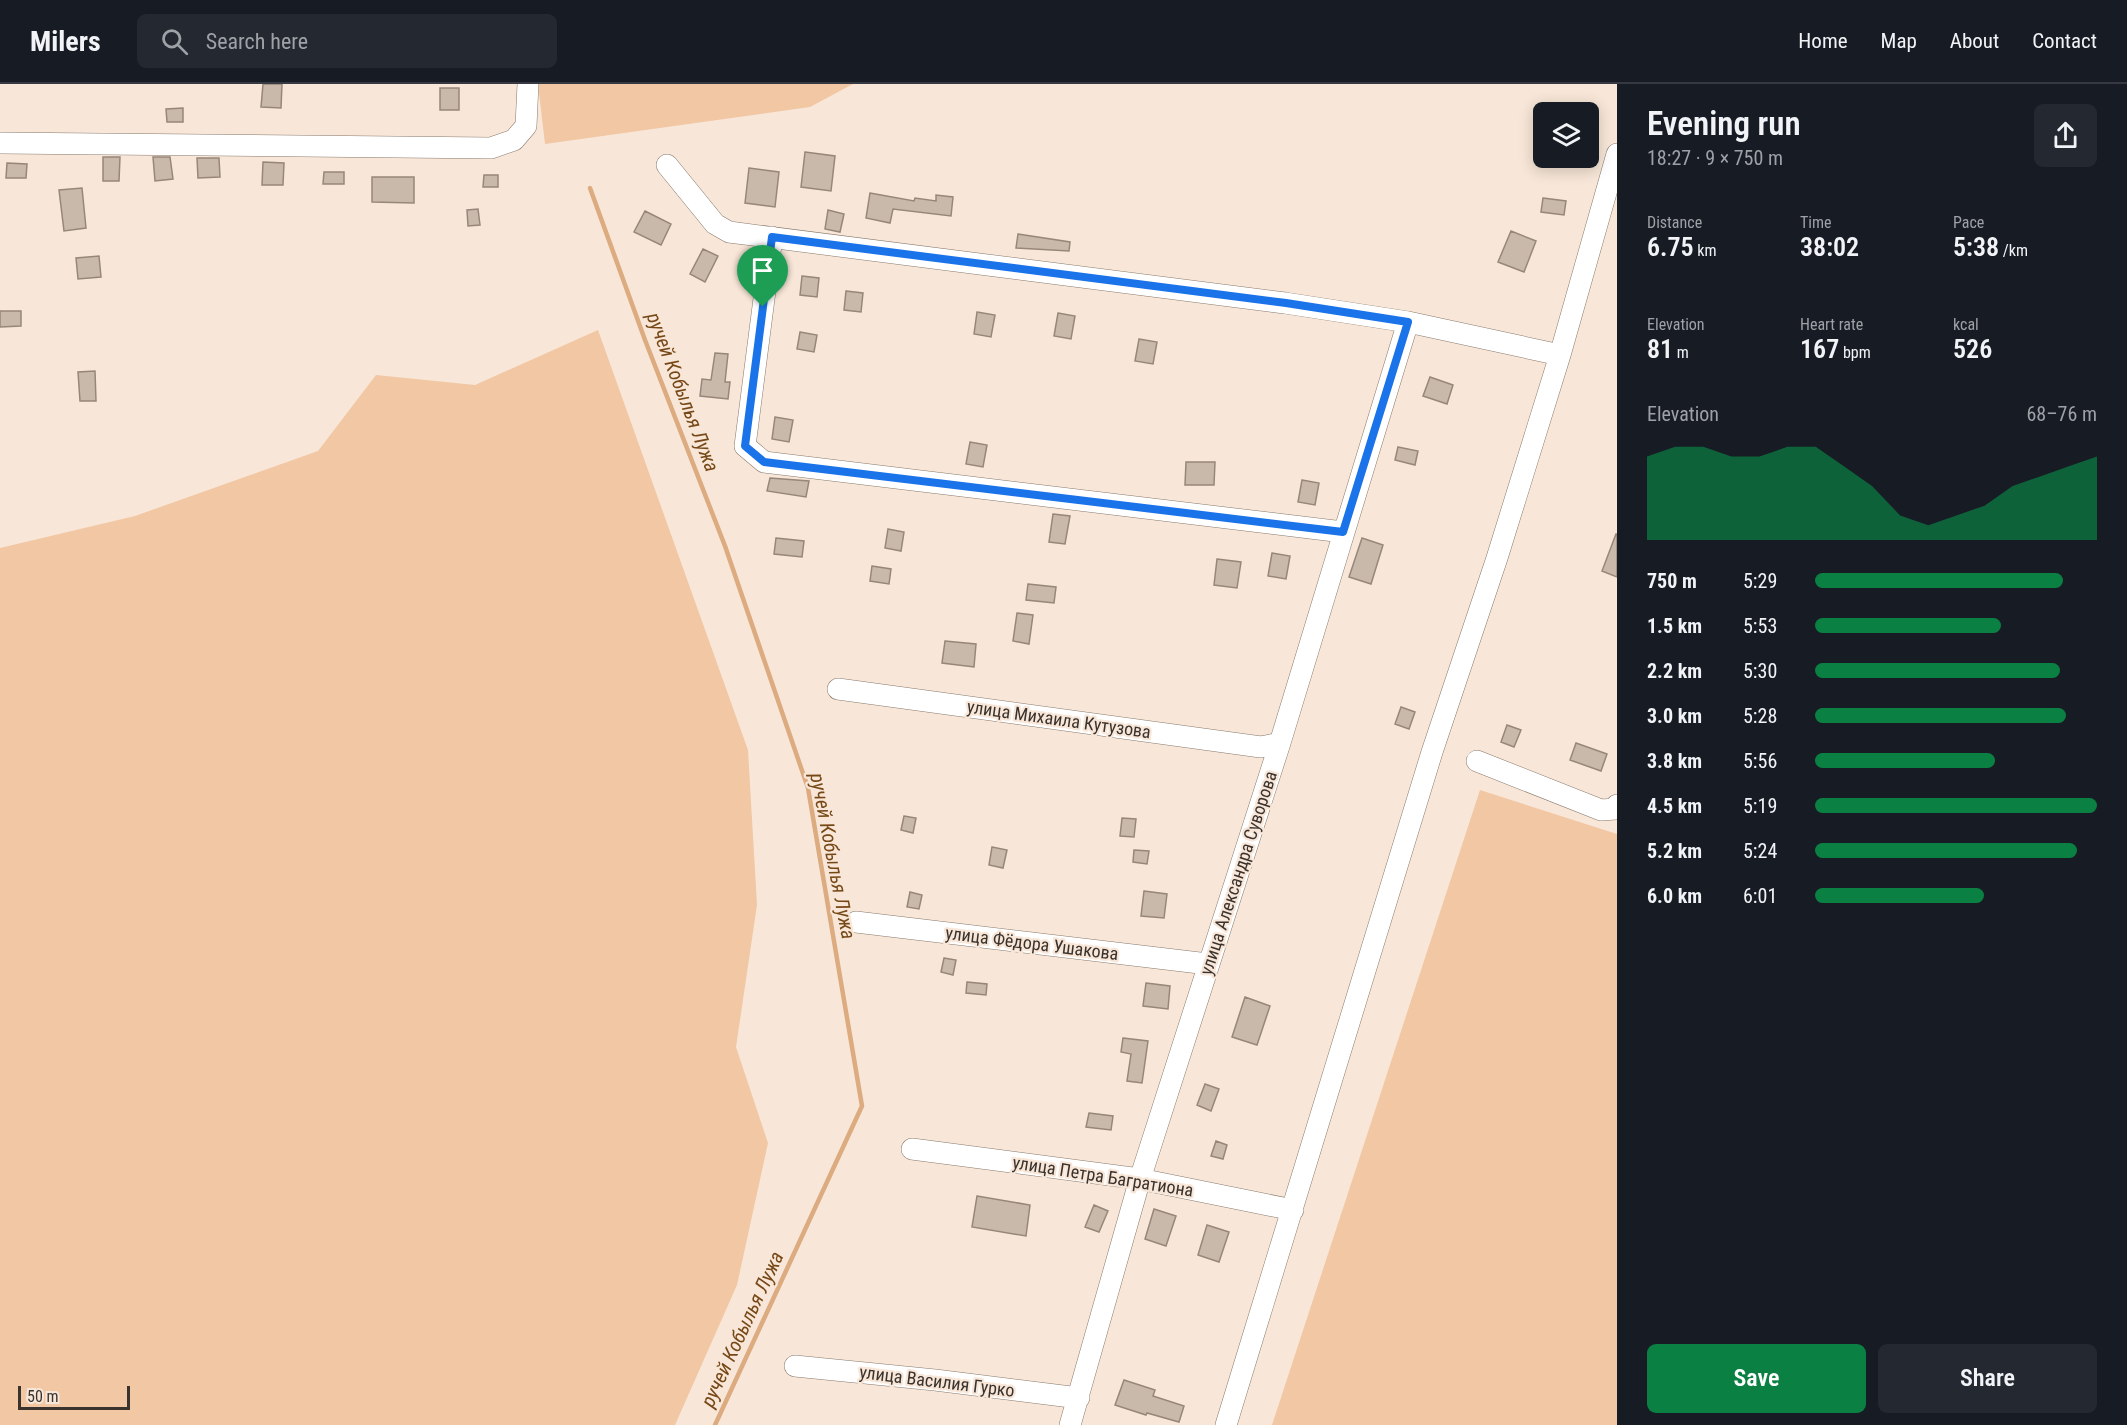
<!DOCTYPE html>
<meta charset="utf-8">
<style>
:root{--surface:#171b24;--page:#242831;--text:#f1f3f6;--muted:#9ea1a6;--line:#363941;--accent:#0b8043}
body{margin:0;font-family:"Roboto Condensed",sans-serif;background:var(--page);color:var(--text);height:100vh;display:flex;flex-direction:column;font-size:22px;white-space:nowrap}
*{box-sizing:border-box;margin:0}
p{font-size:20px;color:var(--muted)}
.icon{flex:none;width:33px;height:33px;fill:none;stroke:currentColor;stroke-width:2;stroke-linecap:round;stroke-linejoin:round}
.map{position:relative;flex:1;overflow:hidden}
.details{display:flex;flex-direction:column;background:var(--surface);width:510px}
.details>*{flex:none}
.controls{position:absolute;left:1533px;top:18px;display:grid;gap:12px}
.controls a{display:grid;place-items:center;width:66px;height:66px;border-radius:9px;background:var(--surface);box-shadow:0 3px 15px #0003;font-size:30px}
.scale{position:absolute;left:18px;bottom:15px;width:112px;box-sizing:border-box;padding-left:6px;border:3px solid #39322d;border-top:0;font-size:16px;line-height:21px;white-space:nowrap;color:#39322d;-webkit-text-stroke:4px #f8e7d8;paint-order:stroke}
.pin{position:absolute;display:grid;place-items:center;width:51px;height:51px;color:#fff;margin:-62px -26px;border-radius:50% 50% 50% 0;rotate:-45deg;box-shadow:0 0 6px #0007}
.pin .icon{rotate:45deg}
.round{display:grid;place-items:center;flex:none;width:63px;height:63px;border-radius:9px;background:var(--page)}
.overview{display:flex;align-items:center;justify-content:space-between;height:102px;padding:0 30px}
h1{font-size:33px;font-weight:600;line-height:45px}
.metrics{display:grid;grid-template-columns:repeat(3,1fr);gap:9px;height:102px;padding:6px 30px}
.metrics div{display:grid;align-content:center}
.metrics b{font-size:26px;font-weight:600}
.metrics small{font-size:16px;font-weight:400}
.metrics p{font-size:16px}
.chart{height:168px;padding:12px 30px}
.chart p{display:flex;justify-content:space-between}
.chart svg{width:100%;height:108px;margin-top:6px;fill:var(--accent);opacity:.7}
.button{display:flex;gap:12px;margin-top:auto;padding:12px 30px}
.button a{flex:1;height:69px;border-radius:9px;background:var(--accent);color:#fff;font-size:24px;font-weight:600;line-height:69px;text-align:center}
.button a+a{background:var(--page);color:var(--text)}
ul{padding:0 30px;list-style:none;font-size:20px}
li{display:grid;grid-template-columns:96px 72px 1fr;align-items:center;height:45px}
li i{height:15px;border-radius:8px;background:var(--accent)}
header{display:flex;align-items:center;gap:36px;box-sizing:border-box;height:84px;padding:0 30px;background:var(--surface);border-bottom:2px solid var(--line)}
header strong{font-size:28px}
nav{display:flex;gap:33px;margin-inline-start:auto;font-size:21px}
.search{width:420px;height:54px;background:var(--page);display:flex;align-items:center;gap:15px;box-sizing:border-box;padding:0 21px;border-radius:9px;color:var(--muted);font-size:22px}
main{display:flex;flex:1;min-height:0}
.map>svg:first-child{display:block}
.green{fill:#f1c7a4}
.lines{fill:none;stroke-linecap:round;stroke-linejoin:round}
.stream{stroke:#dcab80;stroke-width:4.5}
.building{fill:#c9b9ab;stroke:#97877a;stroke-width:1.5}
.minor-casing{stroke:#897a6d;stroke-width:22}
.minor{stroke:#fff;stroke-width:21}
.route-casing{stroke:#fff;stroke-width:12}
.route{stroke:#1a73e8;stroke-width:8}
.labels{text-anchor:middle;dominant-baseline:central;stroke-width:4.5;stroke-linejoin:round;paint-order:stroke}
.street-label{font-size:18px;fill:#39322d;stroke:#f8e7d8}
.water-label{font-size:20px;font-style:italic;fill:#774817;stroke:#f8e7d8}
</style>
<header>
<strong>Milers</strong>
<div class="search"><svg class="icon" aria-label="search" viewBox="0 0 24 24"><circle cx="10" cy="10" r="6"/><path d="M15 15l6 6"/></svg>Search here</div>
<nav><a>Home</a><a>Map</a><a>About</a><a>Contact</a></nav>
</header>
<main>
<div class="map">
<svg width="1617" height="1341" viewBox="0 0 1617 1341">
<rect width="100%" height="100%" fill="#f8e7d8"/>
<!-- green -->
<path class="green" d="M538,0H853L810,23L545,60Z
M598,246L748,666L757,821L736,963L768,1059L737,1201L675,1341H0V464L135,432L318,367L376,291L475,301Z
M1480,706L1617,750V1341H1272Z"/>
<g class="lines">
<!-- stream -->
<path class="stream" d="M590,104L645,256L725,462L808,704L862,1022L715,1341"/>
</g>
<!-- building -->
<path class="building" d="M263,0H282L281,24L261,23Z
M440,4H459V26H440Z
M183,24V38H167L166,25Z
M805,68L835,72L831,107L801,103Z
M103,73H120L119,97H103Z
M153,73H170L173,95L155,97Z
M197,74H219L220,93L198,94Z
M263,78L284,79L283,101H262Z
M7,79L27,80L26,94H6Z
M749,84L779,88L775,123L745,119Z
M324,88H344V100H323Z
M484,91H498V103H483Z
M372,93H414V119L372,118Z
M82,104L86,144L64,147L59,106Z
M870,109L914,117L915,114L936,117V111L953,113L951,132L893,125L890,139L866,134Z
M1543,114L1566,117L1564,131L1541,128Z
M478,125L480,141L468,142L467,126Z
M828,126L844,130L840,148L825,145Z
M645,127L671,140L661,161L634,148Z
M1511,147L1536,157L1524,188L1498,178Z
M1018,150L1070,158L1069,167L1016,164Z
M703,165L718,172L705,198L690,190Z
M99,172L101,193L78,195L76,174Z
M802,192L819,194L817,213L800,211Z
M846,207L863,209L861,228L844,226Z
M0,227H21V242L0,243Z
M977,228L995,231L991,253L974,250Z
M1058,229L1075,232L1071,255L1054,252Z
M800,248L817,251L814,268L797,265Z
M1139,255L1157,258L1153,280L1135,277Z
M715,269L728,270L725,298H730L728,315L700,312L702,295L711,296Z
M95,287L96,317H80L78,288Z
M1430,293L1453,301L1447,320L1423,312Z
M775,333L793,336L789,358L772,355Z
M970,358L987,361L983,383L966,380Z
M1398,363L1418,367L1415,381L1395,376Z
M1186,378H1215L1214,401H1185Z
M770,394L809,397L806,413L767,407Z
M1302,396L1319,399L1315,421L1298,418Z
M1053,430L1070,432L1065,460L1049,458Z
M888,445L904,448L901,467L885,464Z
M1616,450H1617V493L1602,487Z
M776,454L804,457L802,473L774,470Z
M1362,454L1383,461L1371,500L1349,493Z
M1272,469L1290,472L1286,495L1268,492Z
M1217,475L1241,478L1237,504L1214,501Z
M872,482L891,485L889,500L870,497Z
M1028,500L1056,503L1054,519L1026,516Z
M1017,529L1033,531L1029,560L1013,557Z
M945,557L976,560L974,583L942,579Z
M1401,623L1415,628L1409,645L1395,640Z
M1507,641L1521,646L1514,663L1501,658Z
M1576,659L1607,670L1601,687L1570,676Z
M904,732L916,734L913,749L901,746Z
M1122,734L1136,735L1134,753L1120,752Z
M992,763L1007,766L1003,784L989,781Z
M1134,766L1149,767L1147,780L1133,778Z
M1144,807L1167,810L1164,834L1141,832Z
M910,808L922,811L919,825L907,823Z
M944,874L956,876L953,891L941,888Z
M967,898L987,900L986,911L966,909Z
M1146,899L1170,902L1168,925L1143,922Z
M1245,913L1270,922L1257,961L1232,953Z
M1123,954L1148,957L1142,999L1127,997L1131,970L1121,968Z
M1205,1000L1219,1005L1211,1027L1197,1021Z
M1089,1029L1113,1032L1111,1046L1086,1043Z
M1216,1057L1227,1061L1223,1075L1211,1072Z
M977,1112L1030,1121L1026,1152L972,1143Z
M1094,1121L1108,1127L1099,1148L1085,1143Z
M1154,1125L1176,1132L1166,1162L1145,1155Z
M1207,1141L1229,1148L1219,1178L1198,1171Z
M1124,1296L1155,1306L1153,1312L1184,1322L1179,1338L1147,1329L1146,1331L1115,1321Z"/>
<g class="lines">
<defs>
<path id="minor" d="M0,59L491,64L514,56L526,42L528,0
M667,81L715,140L729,148L1285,219L1408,238L1560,271
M772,153L745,362L764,378L1343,448
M838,605L1261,663L1280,659
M1477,677L1601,726L1616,725L1617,721
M856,838L1208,880
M912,1065L1140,1095L1293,1126
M795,1282L935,1296L1079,1314
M1070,1341L1140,1095L1280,659L1408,238
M1226,1341L1432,668L1497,474L1560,271L1617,70"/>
</defs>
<!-- minor casing -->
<use href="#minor" class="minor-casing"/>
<!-- minor -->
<use href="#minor" class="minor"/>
</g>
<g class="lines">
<defs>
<path id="route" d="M772,153L1286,219L1408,238L1343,448L764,378L745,362Z"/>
</defs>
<!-- route casing -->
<use href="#route" class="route-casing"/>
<!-- route -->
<use href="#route" class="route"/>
</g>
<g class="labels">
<!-- street labels -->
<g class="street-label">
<text transform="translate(1059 635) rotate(8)">улица Михаила Кутузова</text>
<text transform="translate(1238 789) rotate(-72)">улица Александра Суворова</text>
<text transform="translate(1032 859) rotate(7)">улица Фёдора Ушакова</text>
<text transform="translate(1103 1092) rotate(9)">улица Петра Багратиона</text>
<text transform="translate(937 1297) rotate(7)">улица Василия Гурко</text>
</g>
<!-- water labels -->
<g class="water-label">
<text transform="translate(683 308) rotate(69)">ручей Кобылья Лужа</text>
<text transform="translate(833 772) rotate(79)">ручей Кобылья Лужа</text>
<text transform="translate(742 1245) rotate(-65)">ручей Кобылья Лужа</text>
</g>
</g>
</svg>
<div class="controls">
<a><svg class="icon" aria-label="layers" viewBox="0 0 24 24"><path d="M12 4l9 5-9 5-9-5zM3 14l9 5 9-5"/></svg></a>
</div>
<div class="scale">50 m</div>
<div class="pin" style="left:763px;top:223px;background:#1e9e55"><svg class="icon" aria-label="arrive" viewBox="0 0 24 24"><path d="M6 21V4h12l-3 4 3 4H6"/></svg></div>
</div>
<section class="details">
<div class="overview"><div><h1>Evening run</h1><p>18:27 · 9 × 750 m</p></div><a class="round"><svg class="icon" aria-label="share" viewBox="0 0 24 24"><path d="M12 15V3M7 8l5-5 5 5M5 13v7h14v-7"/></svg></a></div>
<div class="metrics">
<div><p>Distance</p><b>6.75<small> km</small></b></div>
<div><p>Time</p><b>38:02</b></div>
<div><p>Pace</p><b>5:38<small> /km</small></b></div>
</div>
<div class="metrics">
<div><p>Elevation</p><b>81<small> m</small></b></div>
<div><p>Heart rate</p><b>167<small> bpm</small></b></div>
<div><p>kcal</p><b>526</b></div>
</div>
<div class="chart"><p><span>Elevation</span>68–76 m</p>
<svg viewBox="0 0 160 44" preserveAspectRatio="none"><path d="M0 44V10L10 6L20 6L30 10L40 10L50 6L60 6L70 14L80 22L90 34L100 38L110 34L120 30L130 22L140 18L150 14L160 10V44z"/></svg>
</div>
<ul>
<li><b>750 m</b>5:29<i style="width:88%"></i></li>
<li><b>1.5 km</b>5:53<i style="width:66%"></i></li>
<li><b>2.2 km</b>5:30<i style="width:87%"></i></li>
<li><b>3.0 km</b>5:28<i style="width:89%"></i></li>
<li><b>3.8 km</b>5:56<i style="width:64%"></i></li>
<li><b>4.5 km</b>5:19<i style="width:100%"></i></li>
<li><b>5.2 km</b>5:24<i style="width:93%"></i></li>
<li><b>6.0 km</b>6:01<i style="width:60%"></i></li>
</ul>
<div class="button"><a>Save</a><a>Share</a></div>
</section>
</main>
